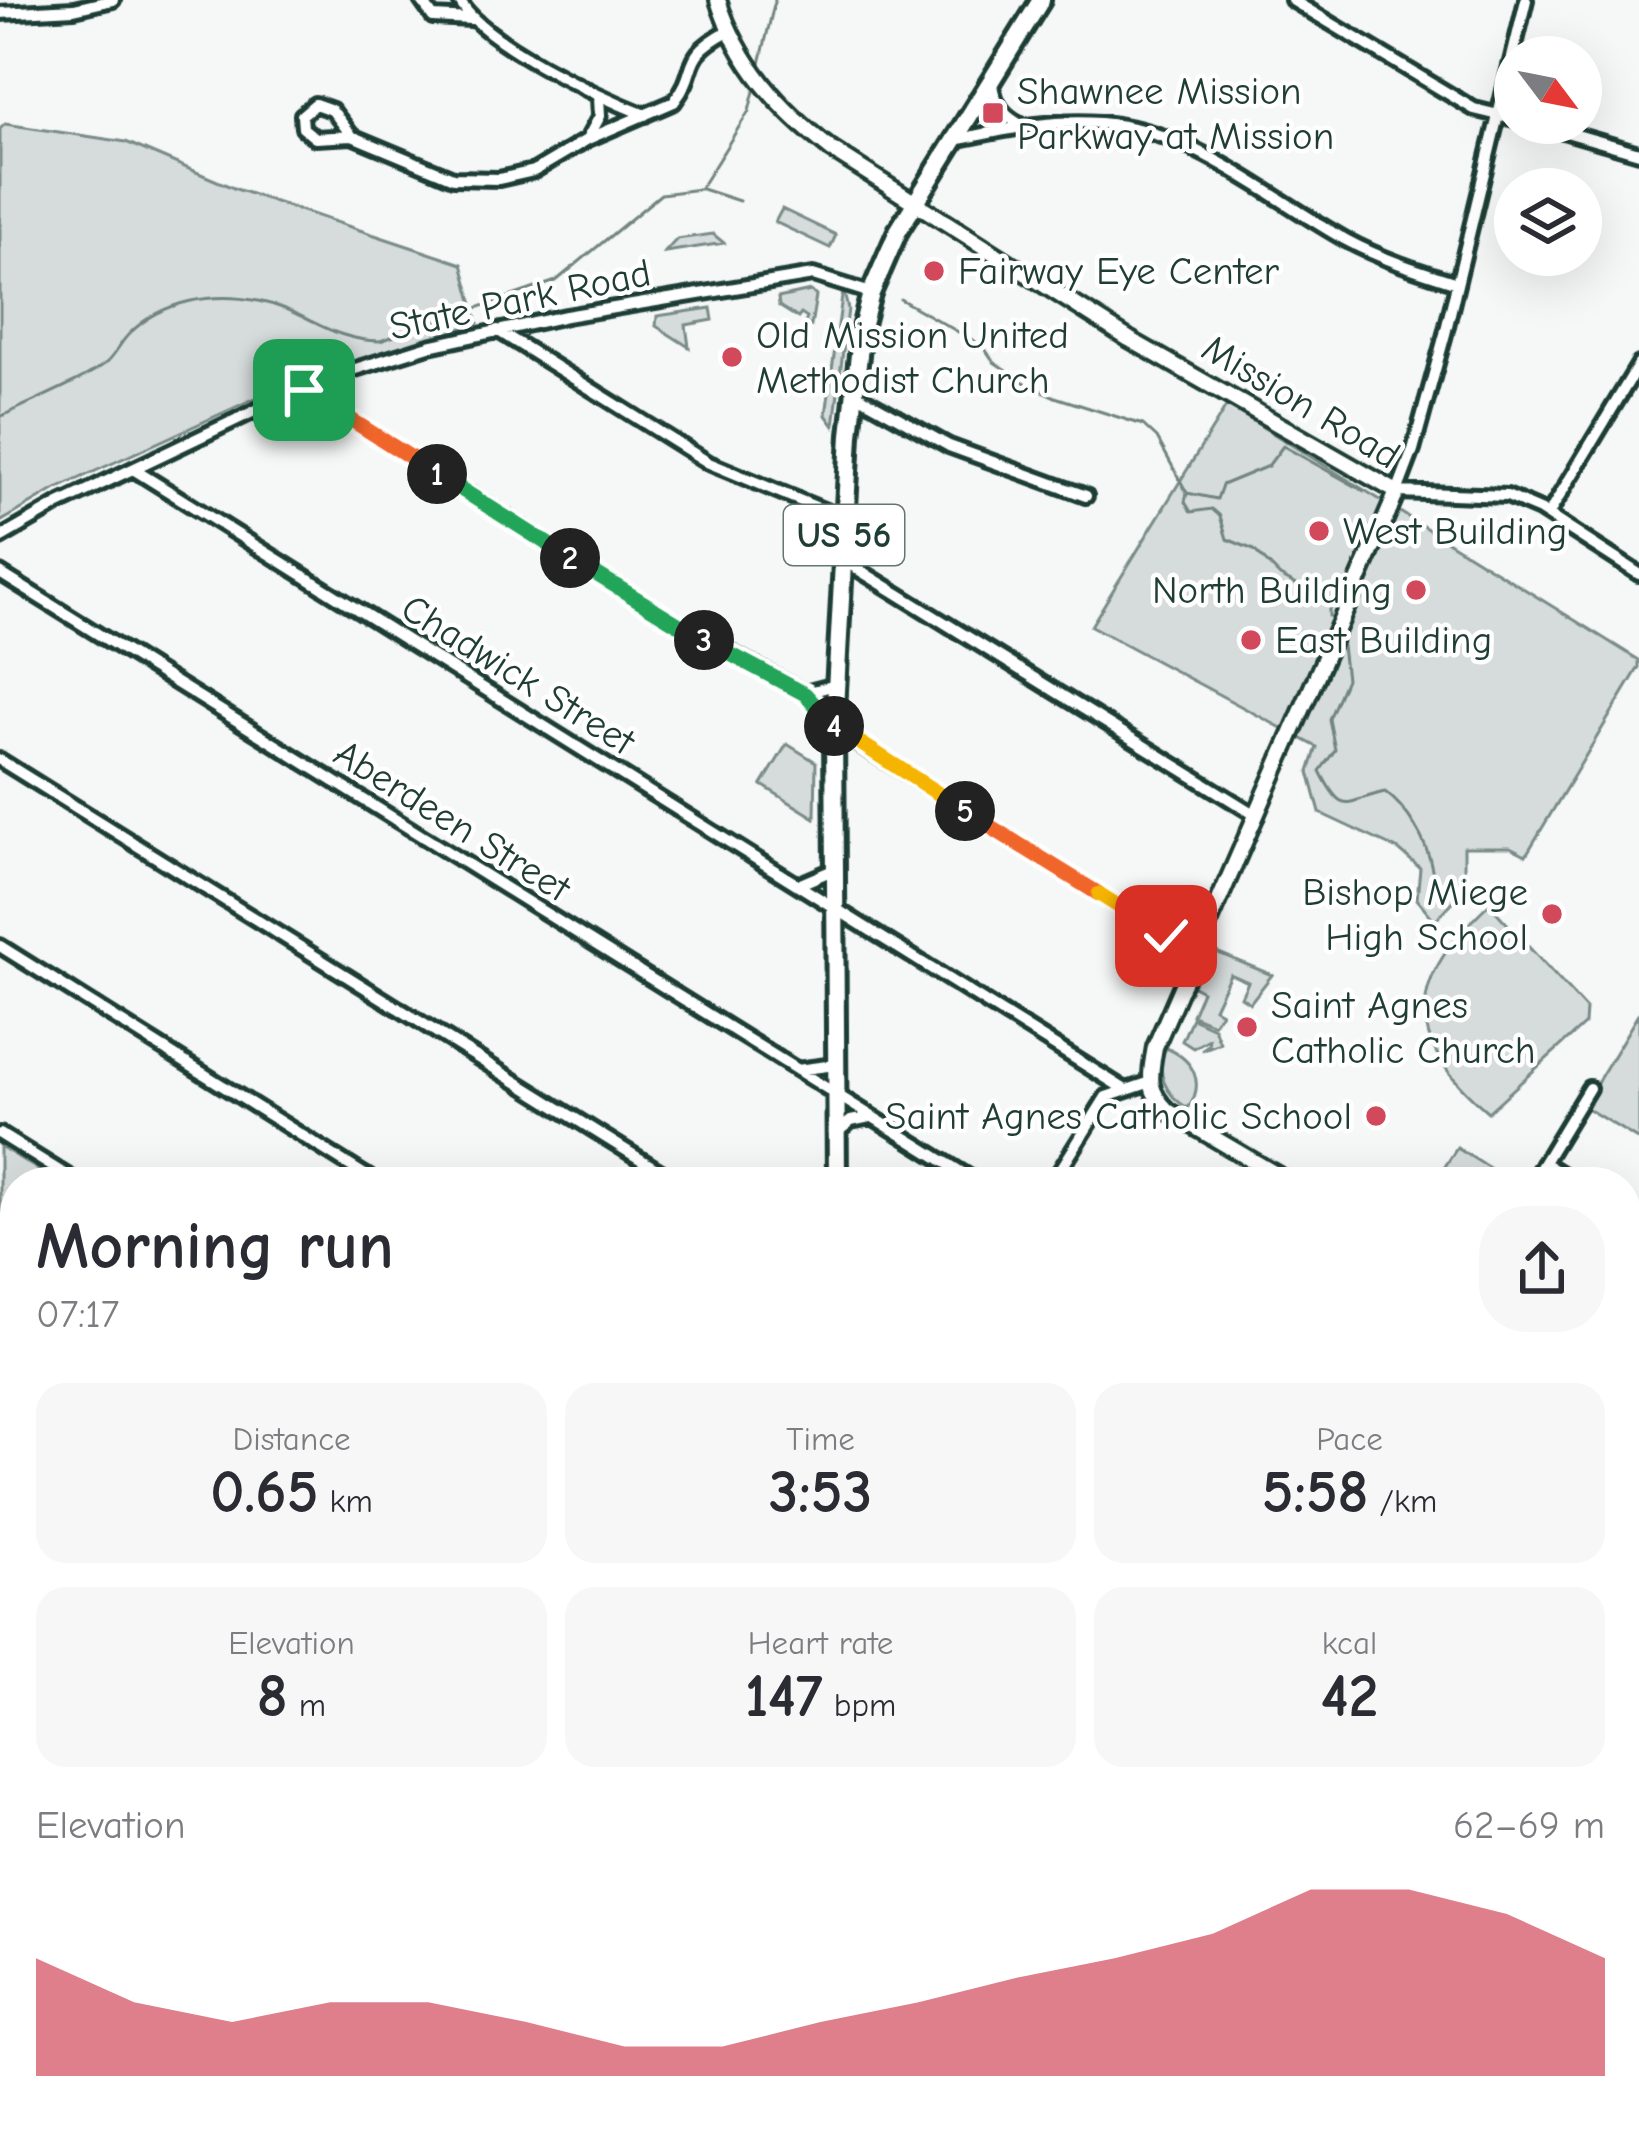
<!DOCTYPE html>
<meta charset="utf-8">
<style>
:root{--surface:#fff;--page:#f7f7f7;--text:#2b2b33;--muted:#7c7c81;--accent:#d1495b}
body{margin:0;font-family:"Comic Neue",sans-serif;background:var(--page);color:var(--text);height:100vh;display:flex;flex-direction:column;font-size:45px;white-space:nowrap}
*{box-sizing:border-box;margin:0}
p{font-size:39px;color:var(--muted)}
.icon{flex:none;width:66px;height:66px;fill:none;stroke:currentColor;stroke-width:2;stroke-linecap:round;stroke-linejoin:round}
.map{position:relative;flex:1;overflow:hidden}
.drawer{position:absolute;left:0px;top:1167px;width:1641px;height:975px;display:flex;flex-direction:column;background:var(--surface);border-radius:48px 48px 0 0;box-shadow:0 12px 48px #0002}
.drawer>*{flex:none}
.needle{width:78px;rotate:122deg}
.controls{position:absolute;left:1494px;top:36px;display:grid;gap:24px}
.controls a{display:grid;place-items:center;width:108px;height:108px;border-radius:50%;background:var(--surface);box-shadow:0 12px 48px #0002;font-size:60px}
.pin{position:absolute;display:grid;place-items:center;width:102px;height:102px;color:#fff;margin:-51px;border-radius:24px;box-shadow:0 6px 18px #0006}
.km{position:absolute;width:60px;height:60px;margin:-30px;border-radius:50%;background:#222;color:#fff;font-size:33px;line-height:60px;text-align:center}
.round{display:grid;place-items:center;flex:none;width:126px;height:126px;border-radius:48px;background:var(--page)}
.headline{display:flex;align-items:center;justify-content:space-between;height:204px;padding:0 36px}
h1{font-size:66px;font-weight:700;line-height:90px}
.figures{display:grid;grid-template-columns:repeat(3,1fr);gap:18px;height:204px;padding:12px 36px}
.figures div{display:grid;align-content:center;border-radius:30px;background:var(--page);text-align:center}
.figures b{font-size:60px;font-weight:700}
.figures small{font-size:33px;font-weight:400}
.figures p{font-size:33px}
.chart{height:336px;padding:24px 36px}
.chart p{display:flex;justify-content:space-between}
.chart svg{width:100%;height:216px;margin-top:12px;fill:var(--accent);opacity:.7}
.map>svg:first-child{display:block}
.green{fill:#d6dcdb;stroke:#7a8c88;stroke-width:3}
.lines{fill:none;stroke-linecap:round;stroke-linejoin:round}
.stream{stroke:#72857f;stroke-width:3}
.minor-casing{stroke:#1f3d34;stroke-width:20}
.major-casing{stroke:#1f3d34;stroke-width:22}
.highway-casing{stroke:#1f3d34;stroke-width:26}
.minor{stroke:#fff;stroke-width:10}
.major{stroke:#fff;stroke-width:14}
.highway{stroke:#fff;stroke-width:16}
.split-1-casing{stroke:#fff;stroke-width:24}
.split-2-casing{stroke:#fff;stroke-width:24}
.split-3-casing{stroke:#fff;stroke-width:24}
.split-4-casing{stroke:#fff;stroke-width:24}
.split-5-casing{stroke:#fff;stroke-width:24}
.split-6-casing{stroke:#fff;stroke-width:24}
.split-7-casing{stroke:#fff;stroke-width:24}
.split-1{stroke:#f0652b;stroke-width:15}
.split-2{stroke:#22a559;stroke-width:15}
.split-3{stroke:#22a559;stroke-width:15}
.split-4{stroke:#22a559;stroke-width:15}
.split-5{stroke:#f5b400;stroke-width:15}
.split-6{stroke:#f0652b;stroke-width:15}
.split-7{stroke:#f5b400;stroke-width:15}
.poi-dot{fill:#d1495b;stroke:#fff;stroke-width:4.5}
.labels{text-anchor:middle;dominant-baseline:central;stroke-width:9;stroke-linejoin:round;paint-order:stroke}
.shield{fill:#fff;stroke:#627771;stroke-width:3}
.shield-label{font-size:36px;font-weight:bold;fill:#1f3d34}
.poi-label{font-size:39px;fill:#1f3d34;stroke:#fff;text-anchor:start}
.street-label{font-size:39px;fill:#1f3d34;stroke:#fff}
</style>
<div class="map">
<svg width="1639" height="2140" viewBox="0 0 1639 2140">
<rect width="100%" height="100%" fill="#f6f7f7"/>
<filter id="ink" filterUnits="userSpaceOnUse"><feTurbulence type="fractalNoise" baseFrequency=".00833" numOctaves="2"/><feDisplacementMap in="SourceGraphic" scale="24" xChannelSelector="R" yChannelSelector="G"/><feConvolveMatrix kernelMatrix="1 2 1 2 8 2 1 2 1" color-interpolation-filters="sRGB"/></filter>
<g filter="url(#ink)">
<!-- green -->
<path class="green" d="M5,124L126,142L236,189L462,264L478,323L271,391L54,490L0,522V129Z
M782,209L836,235L830,248L775,222Z
M713,234L724,243L665,252L677,239Z
M843,289L848,309L834,426L826,415Z
M811,291L816,296L811,326L805,323L807,318L801,314L798,318L779,306L778,298Z
M711,308L713,320L686,325L689,347L656,326L657,316Z
M1227,405L1639,660V667L1526,855L1510,847H1464V890L1435,921L1417,899L1420,868L1399,850L1320,813L1309,772L1317,747L1091,626Z
M787,744L816,762L815,818L762,785Z
M1489,904L1586,1009L1585,1024L1488,1112C1400,1038 1408,979 1489,904Z
M1209,949L1272,975L1250,1003L1241,997L1248,982L1230,974L1214,1008L1221,1012L1213,1024L1192,1015L1202,991L1193,986Z
M1639,1013V1140L1583,1106Z
M1192,1018L1214,1028L1220,1043L1201,1050L1208,1045L1209,1039L1193,1048L1182,1041Z
M1166,1048C1193,1059 1206,1083 1188,1108C1166,1096 1154,1072 1166,1048Z
M0,1146L58,1182H15V2127H175L180,2140H0Z
M1457,1148L1512,1182H1435Z
M1313,2127H1375L1351,2140H1305Z"/>
<g class="lines">
<!-- stream -->
<path class="stream" d="M759,68L775,0
M702,189L739,201
M900,299L983,346L994,362L1027,384L1055,397L1143,425L1157,438L1187,493L1217,499L1222,485L1268,466L1283,446L1364,491
M0,417C25,404 89,378 107,362C116,354 121,341 130,333C164,300 213,292 258,301C305,310 327,340 380,341L556,281L661,194L700,189L749,111L756,83
M1187,493L1185,502L1191,512L1212,509L1220,516L1227,539L1254,550L1280,576L1329,602V616
M1342,646L1346,679L1329,719L1335,750L1320,771C1344,819 1346,800 1385,792C1407,808 1427,841 1432,869C1434,881 1433,887 1439,898"/>
<defs>
<path id="minor" d="M421,0L433,17L471,19
M459,0C481,42 599,97 645,115
M1292,0L1474,109L1515,119
M1526,0L1445,334L1413,450L1397,492L1507,496L1540,510L1639,574
M0,13L74,9L113,0
M992,83C994,105 1004,116 1023,126
M1535,123L1639,153
M352,136L332,110L315,104L302,115L303,128L315,138L352,136L453,178L499,179L534,171L588,139L674,102C702,66 677,59 728,31
M588,138L600,116L599,97
M955,140C1003,130 1050,119 1100,123C1194,130 1267,196 1346,240C1381,259 1419,271 1457,283
M497,330L709,463L845,519
M304,390L659,613L805,693L836,685
M854,393L949,446L1086,496
M133,469L1124,1089
M1548,515L1639,364
M0,538L59,504L263,407L349,371L429,346L566,316L813,275L871,293
M843,560L1257,816
M0,573L977,1182
M805,693L852,740L1166,936L1191,967
M0,760L677,1182
M798,885L833,870
M1166,936L1187,939L1204,934
M0,946L376,1182
M797,1070L835,1065
M836,1133L851,1121L870,1117
M0,1134L77,1182
M1544,1163L1574,1182
M1053,1182L1106,1097L1148,1083
M1532,1182L1589,1088
M1626,1214L1639,1222
M1626,1609L1639,1588
M0,1617L15,1599
M1626,1771L1639,1780
M1626,1941L1639,1949
M261,2127L266,2140
M417,2127L424,2140
M842,2127L857,2140
M1616,2127L1637,2140
M744,2140L746,2127
M1287,2140L1295,2127"/>
<path id="major" d="M718,0C738,64 780,110 832,150L1129,339L1397,492L1155,1047C1150,1076 1146,1090 1168,1111L1289,1182
M1626,1392L1639,1401"/>
<path id="highway" d="M837,1182L834,727L850,435L862,328L871,293L898,231L1041,0
M457,2140L466,2127"/>
</defs>
<!-- minor casing -->
<use href="#minor" class="minor-casing"/>
<!-- major casing -->
<use href="#major" class="major-casing"/>
<!-- highway casing -->
<use href="#highway" class="highway-casing"/>
<!-- minor -->
<use href="#minor" class="minor"/>
<!-- major -->
<use href="#major" class="major"/>
<!-- highway -->
<use href="#highway" class="highway"/>
</g>
</g>
<g class="lines" filter="url(#ink)">
<defs>
<path id="split-1" d="M304,390L437,474"/>
<path id="split-2" d="M437,474L570,558"/>
<path id="split-3" d="M570,558L704,640"/>
<path id="split-4" d="M704,640L805,694L834,726"/>
<path id="split-5" d="M834,726L965,811"/>
<path id="split-6" d="M965,811L1099,894"/>
<path id="split-7" d="M1099,894L1166,936"/>
</defs>
<!-- split-1 casing -->
<use href="#split-1" class="split-1-casing"/>
<!-- split-2 casing -->
<use href="#split-2" class="split-2-casing"/>
<!-- split-3 casing -->
<use href="#split-3" class="split-3-casing"/>
<!-- split-4 casing -->
<use href="#split-4" class="split-4-casing"/>
<!-- split-5 casing -->
<use href="#split-5" class="split-5-casing"/>
<!-- split-6 casing -->
<use href="#split-6" class="split-6-casing"/>
<!-- split-7 casing -->
<use href="#split-7" class="split-7-casing"/>
<!-- split-1 -->
<use href="#split-1" class="split-1"/>
<!-- split-2 -->
<use href="#split-2" class="split-2"/>
<!-- split-3 -->
<use href="#split-3" class="split-3"/>
<!-- split-4 -->
<use href="#split-4" class="split-4"/>
<!-- split-5 -->
<use href="#split-5" class="split-5"/>
<!-- split-6 -->
<use href="#split-6" class="split-6"/>
<!-- split-7 -->
<use href="#split-7" class="split-7"/>
</g>
<!-- markers -->
<g class="poi-dot">
<rect x="981" y="101" width="24" height="24" rx="6"/>
<circle cx="934" cy="271" r="12"/>
<circle cx="732" cy="357" r="12"/>
<circle cx="1319" cy="531" r="12"/>
<circle cx="1416" cy="590" r="12"/>
<circle cx="1251" cy="640" r="12"/>
<circle cx="1552" cy="914" r="12"/>
<circle cx="1247" cy="1027" r="12"/>
<circle cx="1376" cy="1116" r="12"/>
</g>
<g class="labels">
<!-- shield labels -->
<rect class="shield" x="784" y="505" width="120" height="60" rx="9"/>
<g class="shield-label">
<text x="844" y="535">US 56</text>
</g>
<!-- poi labels -->
<g class="poi-label">
<text x="1017" y="91">Shawnee Mission<tspan x="1017" dy="45">Parkway at Mission</tspan></text>
<text x="958" y="271">Fairway Eye Center</text>
<text x="756" y="335">Old Mission United<tspan x="756" dy="45">Methodist Church</tspan></text>
<text x="1343" y="531">West Building</text>
<text x="1392" y="590" text-anchor="end">North Building</text>
<text x="1275" y="640">East Building</text>
<text x="1528" y="892" text-anchor="end">Bishop Miege<tspan x="1528" dy="45">High School</tspan></text>
<text x="1271" y="1005">Saint Agnes<tspan x="1271" dy="45">Catholic Church</tspan></text>
<text x="1352" y="1116" text-anchor="end">Saint Agnes Catholic School</text>
</g>
<!-- street labels -->
<g class="street-label">
<text transform="translate(520 300) rotate(-12)">State Park Road</text>
<text transform="translate(1301 402) rotate(31)">Mission Road</text>
<text transform="translate(518 675) rotate(32)">Chadwick Street</text>
<text transform="translate(452 821) rotate(32)">Aberdeen Street</text>
</g>
</g>
</svg>
<div class="controls">
<a><svg class="needle" viewBox="-14 -14 28 28"><path d="M0-13l5 13h-10z" fill="#e53935"/><path d="M0 13l5-13h-10z" fill="#7c7c81"/></svg></a>
<a><svg class="icon" aria-label="layers" viewBox="0 0 24 24"><path d="M12 4l9 5-9 5-9-5zM3 14l9 5 9-5"/></svg></a>
</div>
<div class="pin" style="left:304px;top:390px;background:#1e9e55"><svg class="icon" aria-label="arrive" viewBox="0 0 24 24"><path d="M6 21V4h12l-3 4 3 4H6"/></svg></div>
<div class="pin" style="left:1166px;top:936px;background:#d93025"><svg class="icon" aria-label="check" viewBox="0 0 24 24"><path d="M5 12l5 5 9-10"/></svg></div>
<b class="km" style="left:437px;top:474px">1</b>
<b class="km" style="left:570px;top:558px">2</b>
<b class="km" style="left:704px;top:640px">3</b>
<b class="km" style="left:834px;top:726px">4</b>
<b class="km" style="left:965px;top:811px">5</b>
<section class="drawer">
<div class="headline"><div><h1>Morning run</h1><p>07:17</p></div><a class="round"><svg class="icon" aria-label="share" viewBox="0 0 24 24"><path d="M12 15V3M7 8l5-5 5 5M5 13v7h14v-7"/></svg></a></div>
<div class="figures">
<div><p>Distance</p><b>0.65<small> km</small></b></div>
<div><p>Time</p><b>3:53</b></div>
<div><p>Pace</p><b>5:58<small> /km</small></b></div>
</div>
<div class="figures">
<div><p>Elevation</p><b>8<small> m</small></b></div>
<div><p>Heart rate</p><b>147<small> bpm</small></b></div>
<div><p>kcal</p><b>42</b></div>
</div>
<div class="chart"><p><span>Elevation</span>62–69 m</p>
<svg viewBox="0 0 160 44" preserveAspectRatio="none"><path d="M0 44V20L10 29L20 33L30 29L40 29L50 33L60 38L70 38L80 33L90 29L100 24L110 20L120 15L130 6L140 6L150 11L160 20V44z"/></svg>
</div>
</section>
</div>
